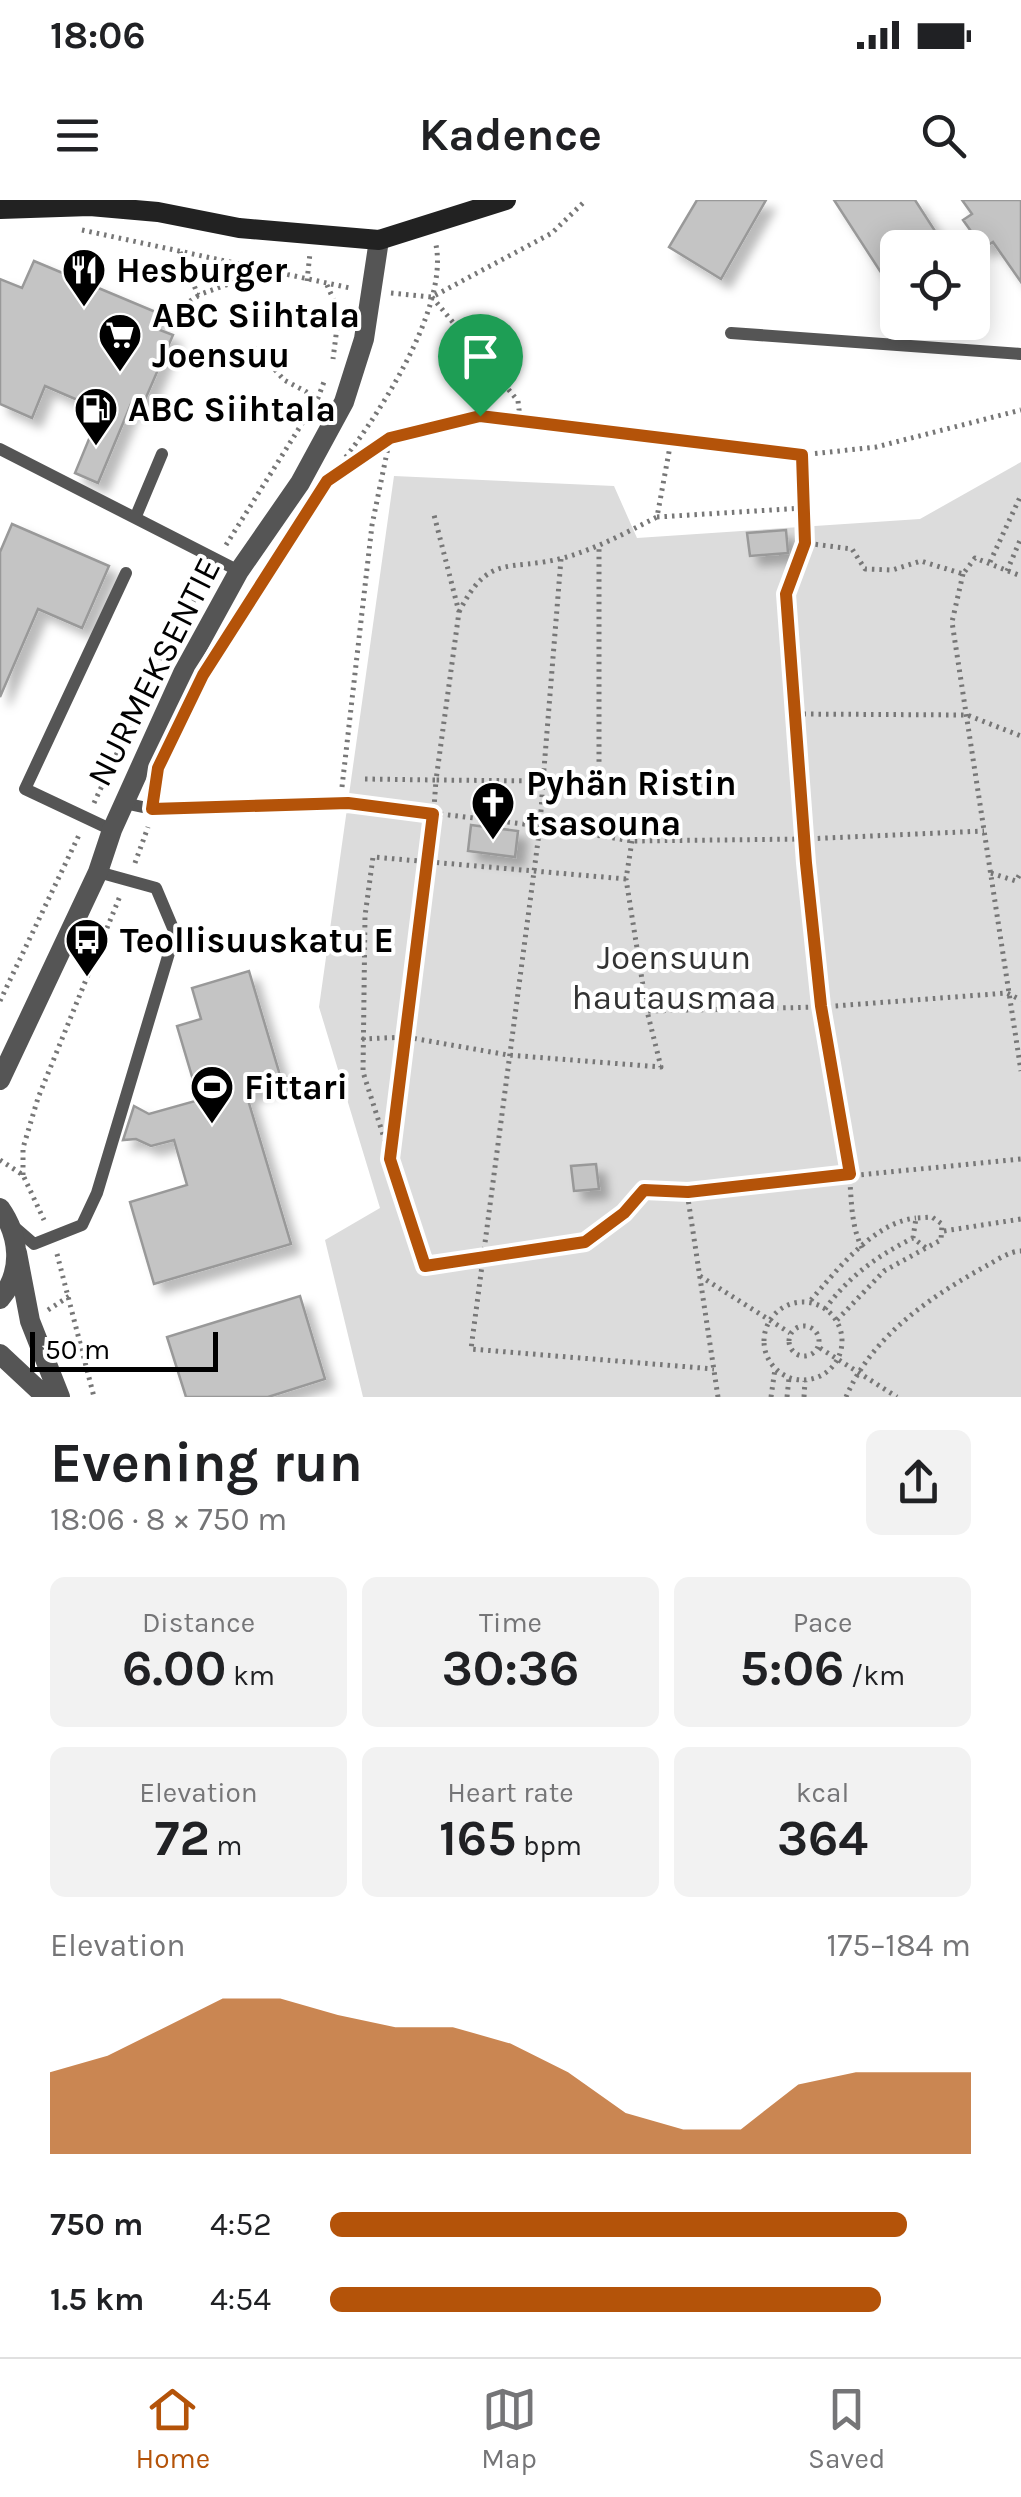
<!DOCTYPE html>
<meta charset="utf-8">
<style>
:root{--surface:#fff;--page:#f2f2f2;--text:#202124;--muted:#757577;--line:#e0e0e0;--accent:#b45309}
body{margin:0;font-family:Karla,sans-serif;background:var(--page);color:var(--text);height:100vh;display:flex;flex-direction:column;font-size:38px;white-space:nowrap}
*{box-sizing:border-box;margin:0}
p{font-size:32px;color:var(--muted)}
.icon{flex:none;width:55px;height:55px;fill:none;stroke:currentColor;stroke-width:2;stroke-linecap:round;stroke-linejoin:round}
.map{position:relative;height:1197px;overflow:hidden}
.drawer{display:flex;flex-direction:column;background:var(--surface);flex:1}
.drawer>*{flex:none}
.controls{position:absolute;left:880px;top:30px;display:grid;gap:20px}
.controls a{display:grid;place-items:center;width:110px;height:110px;border-radius:15px;background:var(--surface);box-shadow:0 5px 25px #0003;font-size:50px}
.scale{position:absolute;left:30px;bottom:25px;width:188px;box-sizing:border-box;padding-left:10px;border:5px solid #000;border-top:0;font-size:28px;line-height:35px;white-space:nowrap;color:#000;-webkit-text-stroke:8px #fff;paint-order:stroke}
.pin{position:absolute;display:grid;place-items:center;width:85px;height:85px;color:#fff;margin:-102px -42px;border-radius:50% 50% 50% 0;rotate:-45deg;box-shadow:0 0 10px #0007}
.pin .icon{rotate:45deg}
.round{display:grid;place-items:center;flex:none;width:105px;height:105px;border-radius:15px;background:var(--page)}
.overview{display:flex;align-items:center;justify-content:space-between;height:170px;padding:0 50px}
h1{font-size:55px;font-weight:700;line-height:75px}
.figures{display:grid;grid-template-columns:repeat(3,1fr);gap:15px;height:170px;padding:10px 50px}
.figures div{display:grid;align-content:center;border-radius:15px;background:var(--page);text-align:center}
.figures b{font-size:50px;font-weight:700}
.figures small{font-size:28px;font-weight:400}
.figures p{font-size:28px}
.chart{height:280px;padding:20px 50px}
.chart p{display:flex;justify-content:space-between}
.chart svg{width:100%;height:180px;margin-top:10px;fill:var(--accent);opacity:.7}
ul{padding:0 50px;list-style:none;font-size:32px}
li{display:grid;grid-template-columns:160px 120px 1fr;align-items:center;height:75px}
li i{height:25px;border-radius:12px;background:var(--accent)}
.status{display:flex;justify-content:space-between;align-items:center;height:70px;padding:0 50px;background:var(--surface);direction:ltr}
.status svg{height:28px;fill:currentColor}
header{display:flex;justify-content:space-between;align-items:center;height:130px;padding:0 50px;background:var(--surface);font-size:45px;font-weight:700}
.tab-bar{display:flex;justify-content:space-around;align-items:center;height:140px;border-top:2px solid var(--line);background:var(--surface);font-size:28px;color:var(--muted)}
.tab-bar a{display:grid;justify-items:center;gap:5px}
.tab-bar .active{color:var(--accent)}
.map>svg:first-child{display:block}
.green{fill:#dcdcdc}
.building{fill:#c4c4c4;stroke:#999;stroke-width:2.5;filter:url(#shadow)}
.lines{fill:none;stroke-linecap:round;stroke-linejoin:round}
.path{stroke:#777;stroke-width:5;stroke-dasharray:2.5 5;stroke-linecap:butt}
.service{stroke:#555;stroke-width:12}
.tertiary{stroke:#555;stroke-width:20}
.secondary{stroke:#222;stroke-width:20}
.route-casing{stroke:#fff;stroke-width:20}
.route{stroke:#b45309;stroke-width:12}
.labels{text-anchor:middle;dominant-baseline:central;stroke-width:8;stroke-linejoin:round;paint-order:stroke}
.poi-label{font-size:35px;font-weight:bold;fill:#000;stroke:#fff;text-anchor:start}
.street-label{font-size:35px;fill:#000;stroke:#fff}
.park-label{font-size:35px;fill:#333;stroke:#fff}
</style>
<div class="status"><b>18:06</b><svg viewBox="0 0 49 12"><path d="M0 12V9h3v3zM5 12V6h3v6zM10 12V3h3v9zM15 12V0h3v12zM26 1h20v11H26zM47 4h2v5h-2z"/></svg></div>
<header><svg class="icon" aria-label="menu" viewBox="0 0 24 24"><path d="M4 6h16M4 12h16M4 18h16"/></svg>Kadence<svg class="icon" aria-label="search" viewBox="0 0 24 24"><circle cx="10" cy="10" r="6"/><path d="M15 15l6 6"/></svg></header>
<div class="map">
<svg width="1021" height="1197" viewBox="0 0 1021 1197">
<defs>
<filter id="shadow"><feDropShadow dx="9" dy="9" stdDeviation="5" flood-color="#0004"/></filter>
</defs>
<rect width="100%" height="100%" fill="#fff"/>
<!-- green -->
<path class="green" d="M1021,262V1197H363L325,1040L380,1008L319,807L394,276L614,286L637,338L920,319Z"/>
<!-- building -->
<path class="building" d="M697,0H766L721,79L669,47Z
M834,0H915L946,48H898V59L880,71Z
M962,0H1021V82L993,42L983,48L963,20L972,14Z
M34,61L158,113L152,127L173,135L141,209L131,204L98,283L75,273L101,210L45,186L32,218L0,204V79L22,88Z
M12,324L109,366L82,428L38,409L0,497V352Z
M786,330L788,353L750,356L747,333Z
M471,625L518,631L515,657L468,651Z
M249,771L282,882L246,893L291,1044L154,1084L130,1002L187,985L174,940L151,946L136,939L123,940L134,906L149,914L199,900L177,826L201,819L192,788Z
M596,964L599,989L574,991L571,966Z
M300,1096L325,1179L268,1197H186L167,1137Z"/>
<g class="lines">
<!-- path -->
<path class="path" d="M82,30L350,88
M180,52L198,95L260,73
M307,81L310,53
M327,85L339,112L333,159
M391,93L432,97L552,33L586,0
M432,97L518,201L520,218
M186,122L187,103L198,96
M247,150L257,149L284,180L318,198
M336,274L390,238L480,216L802,255L876,247L1021,210
M332,275C373,224 449,111 436,45
M804,308L805,343
M657,317L804,308L802,255
M226,345L318,198L325,179
M561,359L543,581L599,583V346
M990,362L1021,295
M1007,371L1021,338
M963,374L952,422L1021,871
M253,397L274,364
M459,412C489,352 509,372 563,358C596,349 627,332 657,317L671,241
M796,514L967,515L1021,536
M365,579L436,580L459,412L433,311
M342,587L372,325L390,238
M94,603L162,456L208,376
M366,605L540,626L471,1149L714,1169
M632,641L626,679L647,811
M135,663L148,627
M991,673L1016,681L1021,672
M626,679L373,657L365,716L363,872L425,1066L585,1042L624,1013L644,990L687,992
M0,801L79,635
M362,839L406,837L508,855L661,867L647,811L821,807L1007,793L1021,800
M390,959L430,663L436,580L543,581L540,626L632,641L804,639L786,393L805,343L852,349L865,369L892,370L921,361L963,374L975,358L1021,376
M0,960L23,975L44,1020
M23,975V948L38,898L120,696
M944,1031L1021,1019
M862,1048C848,1019 853,990 847,959C829,853 812,747 804,639L984,631
M57,1054L94,1197
M700,1076L790,1133
M811,1100C837,1070 874,1022 916,1018
M764 1141a39 39 0 1 1 78 0a39 39 0 1 1-78 0Z
M825,1109C849,1076 877,1056 913,1038L926,1048L941,1040L942,1024L932,1017L916,1018L913,1038
M48,1110L71,1095
M837,1120L884,1071L926,1048
M789 1141a15 15 0 1 1 30 0a15 15 0 1 1-30 0Z
M820,1148L897,1197
M718,1197L687,992L1021,959
M771,1197L775,1169
M787,1197L789,1178
M804,1197L805,1181
M846,1197C872,1136 930,1097 986,1066C997,1060 1010,1051 1021,1051"/>
<!-- service -->
<path class="service" d="M731,133L1021,154
M0,249L239,371
M136,316L162,254
M124,603L152,609L348,603
M112,630L25,589L126,373
M12,1025L34,1044L82,1025L97,993L175,733L156,688L98,672"/>
<!-- tertiary -->
<path class="tertiary" d="M0,880L98,672L112,630L183,473L239,371L300,283L344,202L364,139L379,40
M0,1008C19,1035 24,1071 0,1099
M17,1053L30,1121L60,1197
M0,1154L46,1197"/>
<!-- secondary -->
<path class="secondary" d="M0,9L90,6L158,12L239,28L379,40L506,0"/>
</g>
<g class="lines">
<defs>
<path id="route" d="M480,216L802,255L805,343L786,394L806,663L821,806L850,974L688,992L644,990L624,1013L585,1042L425,1066L390,959L433,614L348,603L152,609L158,568L203,475L327,281L390,238Z"/>
</defs>
<!-- route casing -->
<use href="#route" class="route-casing"/>
<!-- route -->
<use href="#route" class="route"/>
</g>
<!-- icons -->
<defs>
<symbol id="restaurant-pin" viewBox="-11 -11 22 30"><path d="M0 17L-7.5 6A9.5 9.5 0 1 1 7.5 6Z" fill="#000" stroke="#fff"/><path d="M-5-6h1v4h1v-4h1v4h1v-4h1v5L-1.5 .5V6h-2V.5L-5-1ZM5-6V6H3V1.5H1.5Q1.5-4 5-6Z" fill="#fff"/></symbol>
<symbol id="supermarket-pin" viewBox="-11 -11 22 30"><path d="M0 17L-7.5 6A9.5 9.5 0 1 1 7.5 6Z" fill="#000" stroke="#fff"/><path d="M-6-5.5h2.5l.6 2H6L4.5 2H-2.5L-4.4-4H-6ZM-1.5 3.2a1.3 1.3 0 1 0 .1 0ZM3 3.2a1.3 1.3 0 1 0 .1 0Z" fill="#fff"/></symbol>
<symbol id="fuel-pin" viewBox="-11 -11 22 30"><path d="M0 17L-7.5 6A9.5 9.5 0 1 1 7.5 6Z" fill="#000" stroke="#fff"/><path d="M-5.5-6h7V0h2V4h1.3V-2.5L3-4.5l.8-.8L6-3V5H2.5V1h-1V6h-7ZM-4.2-4.7v3.2H.2V-4.7Z" fill="#fff"/></symbol>
<symbol id="church-pin" viewBox="-11 -11 22 30"><path d="M0 17L-7.5 6A9.5 9.5 0 1 1 7.5 6Z" fill="#000" stroke="#fff"/><path d="M-1.2-6h2.4v3.5h3.3v2.4h-3.3V6h-2.4V-.1h-3.3v-2.4h3.3Z" fill="#fff"/></symbol>
<symbol id="bus-pin" viewBox="-11 -11 22 30"><path d="M0 17L-7.5 6A9.5 9.5 0 1 1 7.5 6Z" fill="#000" stroke="#fff"/><path d="M-5-6H5V4H4V6H2V4H-2V6H-4V4H-5ZM-3.5-4V0h7V-4ZM-3.5 1.2v1.5H-2V1.2ZM2 1.2v1.5H3.5V1.2Z" fill="#fff"/></symbol>
<symbol id="stadium-pin" viewBox="-11 -11 22 30"><path d="M0 17L-7.5 6A9.5 9.5 0 1 1 7.5 6Z" fill="#000" stroke="#fff"/><path d="M0-5a6.5 5 0 1 0 0 10a6.5 5 0 1 0 0-10ZM-3.5-1.8h7v3.6h-7Z" fill="#fff"/></symbol>
</defs>
<g fill-rule="evenodd">
<use href="#restaurant-pin" x="59" y="45" width="50" height="68"/>
<use href="#supermarket-pin" x="95" y="110" width="50" height="68"/>
<use href="#fuel-pin" x="71" y="184" width="50" height="68"/>
<use href="#church-pin" x="468" y="578" width="50" height="68"/>
<use href="#bus-pin" x="62" y="715" width="50" height="68"/>
<use href="#stadium-pin" x="187" y="862" width="50" height="68"/>
</g>
<g class="labels">
<!-- poi labels -->
<g class="poi-label">
<text x="116" y="70">Hesburger</text>
<text x="152" y="115">ABC Siihtala<tspan x="152" dy="40">Joensuu</tspan></text>
<text x="128" y="209">ABC Siihtala</text>
<text x="526" y="583">Pyhän Ristin<tspan x="526" dy="40">tsasouna</tspan></text>
<text x="120" y="740">Teollisuuskatu E</text>
<text x="244" y="887">Fittari</text>
</g>
<!-- street labels -->
<g class="street-label">
<text transform="translate(154 472) rotate(-63)">NURMEKSENTIE</text>
</g>
<!-- park labels -->
<g class="park-label">
<text x="674" y="757">Joensuun<tspan x="674" dy="40">hautausmaa</tspan></text>
</g>
</g>
</svg>
<div class="controls">
<a><svg class="icon" aria-label="locate" viewBox="0 0 24 24"><circle cx="12" cy="12" r="6"/><path d="M12 2v4M12 18v4M2 12h4M18 12h4"/></svg></a>
</div>
<div class="scale">50 m</div>
<div class="pin" style="left:480px;top:216px;background:#1e9e55"><svg class="icon" aria-label="arrive" viewBox="0 0 24 24"><path d="M6 21V4h12l-3 4 3 4H6"/></svg></div>
</div>
<section class="drawer">
<div class="overview"><div><h1>Evening run</h1><p>18:06 · 8 × 750 m</p></div><a class="round"><svg class="icon" aria-label="share" viewBox="0 0 24 24"><path d="M12 15V3M7 8l5-5 5 5M5 13v7h14v-7"/></svg></a></div>
<div class="figures">
<div><p>Distance</p><b>6.00<small> km</small></b></div>
<div><p>Time</p><b>30:36</b></div>
<div><p>Pace</p><b>5:06<small> /km</small></b></div>
</div>
<div class="figures">
<div><p>Elevation</p><b>72<small> m</small></b></div>
<div><p>Heart rate</p><b>165<small> bpm</small></b></div>
<div><p>kcal</p><b>364</b></div>
</div>
<div class="chart"><p><span>Elevation</span>175–184 m</p>
<svg viewBox="0 0 160 44" preserveAspectRatio="none"><path d="M0 44V24L10 20L20 13L30 6L40 6L50 10L60 13L70 13L80 17L90 24L100 34L110 38L120 38L130 27L140 24L150 24L160 24V44z"/></svg>
</div>
<ul>
<li><b>750 m</b>4:52<i style="width:90%"></i></li>
<li><b>1.5 km</b>4:54<i style="width:86%"></i></li>
</ul>
</section>
<nav class="tab-bar">
<a class="active"><svg class="icon" aria-label="home" viewBox="0 0 24 24"><path d="M3 11l9-7 9 7M6 9v11h12V9"/></svg>Home</a>
<a><svg class="icon" aria-label="map" viewBox="0 0 24 24"><path d="M3 6l6-2 6 2 6-2v14l-6 2-6-2-6 2zM9 4v14M15 6v14"/></svg>Map</a>
<a><svg class="icon" aria-label="saved" viewBox="0 0 24 24"><path d="M7 4h10v16l-5-4-5 4z"/></svg>Saved</a>
</nav>
